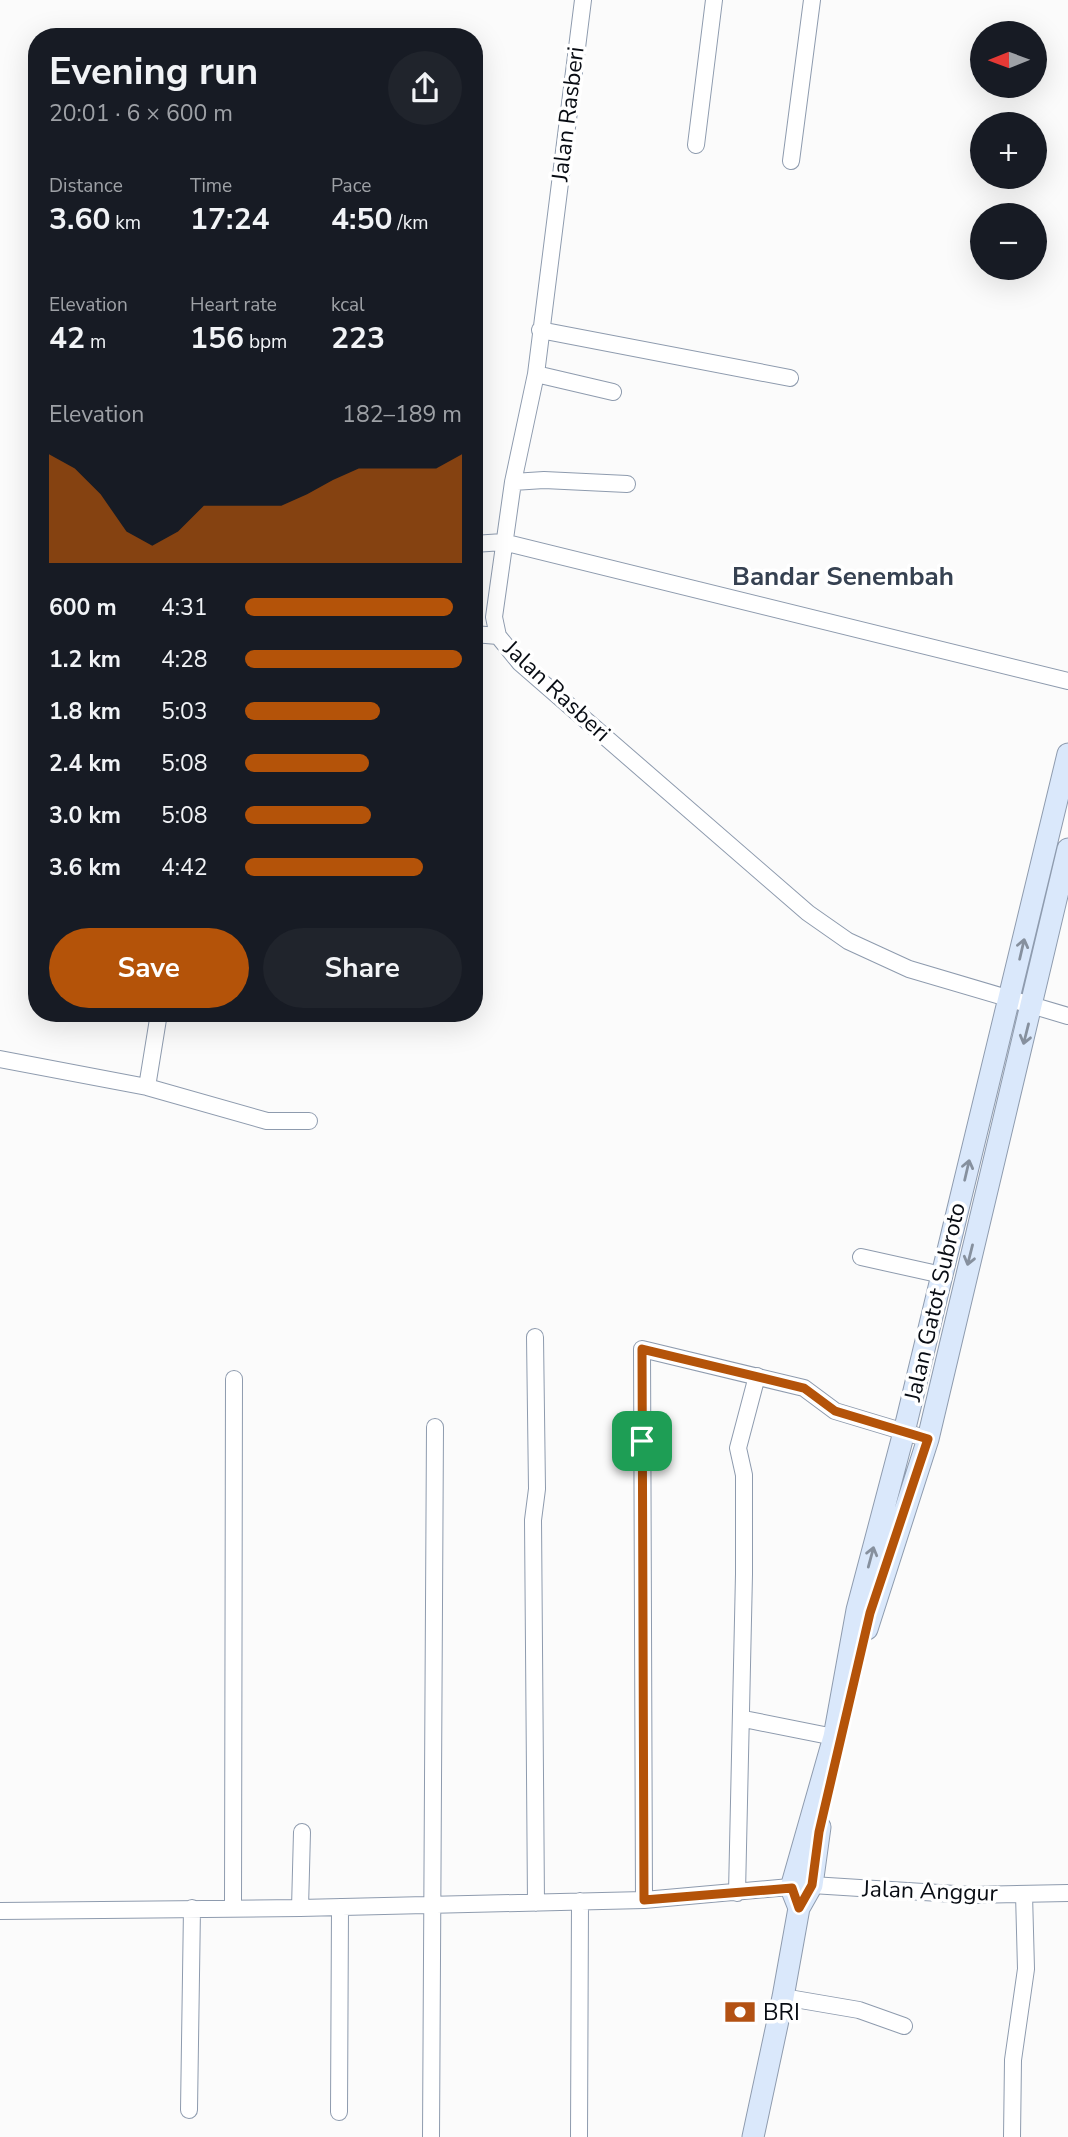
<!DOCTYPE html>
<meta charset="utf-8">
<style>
:root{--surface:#171b24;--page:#20242c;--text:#f1f3f6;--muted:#9ea1a6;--accent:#b45309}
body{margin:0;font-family:"Nunito Sans",sans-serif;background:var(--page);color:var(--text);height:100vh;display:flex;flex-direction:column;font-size:26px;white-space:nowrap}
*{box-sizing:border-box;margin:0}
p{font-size:23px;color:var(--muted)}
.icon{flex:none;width:38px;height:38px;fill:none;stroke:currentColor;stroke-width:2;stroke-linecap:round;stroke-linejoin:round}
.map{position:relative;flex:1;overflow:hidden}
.panel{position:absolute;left:28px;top:28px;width:455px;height:994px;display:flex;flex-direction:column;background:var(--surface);border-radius:28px;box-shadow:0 7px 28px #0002}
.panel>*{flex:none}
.needle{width:46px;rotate:269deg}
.fabs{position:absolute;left:970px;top:21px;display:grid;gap:14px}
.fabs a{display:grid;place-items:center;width:77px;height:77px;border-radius:50%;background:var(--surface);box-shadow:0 7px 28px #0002;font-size:35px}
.pin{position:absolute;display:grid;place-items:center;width:60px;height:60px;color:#fff;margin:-30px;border-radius:14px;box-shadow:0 4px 10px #0006}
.round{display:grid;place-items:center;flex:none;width:74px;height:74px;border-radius:37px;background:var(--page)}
.headline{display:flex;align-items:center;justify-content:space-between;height:119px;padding:0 21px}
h1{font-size:38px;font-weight:700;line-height:52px}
.figures{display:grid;grid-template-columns:repeat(3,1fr);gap:10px;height:119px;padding:7px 21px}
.figures div{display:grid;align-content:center}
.figures b{font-size:30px;font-weight:700}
.figures small{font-size:19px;font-weight:400}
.figures p{font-size:19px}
.chart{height:196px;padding:14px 21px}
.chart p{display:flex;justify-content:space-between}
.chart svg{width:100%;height:126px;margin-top:7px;fill:var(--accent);opacity:.7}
.cta{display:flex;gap:14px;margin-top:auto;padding:14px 21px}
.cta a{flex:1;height:80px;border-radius:42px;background:var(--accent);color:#fff;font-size:28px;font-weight:700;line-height:80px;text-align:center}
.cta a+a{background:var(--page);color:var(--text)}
ul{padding:0 21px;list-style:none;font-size:23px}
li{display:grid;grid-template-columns:112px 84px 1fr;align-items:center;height:52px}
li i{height:18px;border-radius:9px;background:var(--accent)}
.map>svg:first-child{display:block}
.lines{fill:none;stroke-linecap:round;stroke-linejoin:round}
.minor-casing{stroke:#8e9bae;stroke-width:18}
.secondary-casing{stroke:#8e9bae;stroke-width:23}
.minor{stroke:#fff;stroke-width:16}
.secondary{stroke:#dae8fb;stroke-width:21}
.oneway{stroke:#86909e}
.route-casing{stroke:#fff;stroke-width:14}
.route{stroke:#b45309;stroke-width:9}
.labels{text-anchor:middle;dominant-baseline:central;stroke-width:7;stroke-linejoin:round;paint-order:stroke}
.street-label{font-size:23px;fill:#080c13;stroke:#fff}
.poi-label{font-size:23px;fill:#080c13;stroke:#fff;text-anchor:start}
.quarter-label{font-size:26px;font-weight:bold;fill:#364151;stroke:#fff}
</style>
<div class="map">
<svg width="1068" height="2137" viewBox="0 0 1068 2137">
<rect width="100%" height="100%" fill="#fbfbfb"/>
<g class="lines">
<defs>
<path id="minor" d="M583,0L536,374L513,482L494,617L498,636L520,663L808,913L848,941L909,969L1068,1016
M696,145L714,0
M791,161L812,0
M540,330L790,378
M536,374L613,392
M513,482L544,480L627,484
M474,544L503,542L1068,681
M474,634L498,636
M159,1013L147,1087L267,1121H309
M0,1059L147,1087
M861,1257L942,1275
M535,1337L537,1489L533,1520L536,1903
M744,1719L834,1737
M737,1893L744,1574V1475L738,1448L757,1376
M644,1900L642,1349L804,1388L835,1411L928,1439
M233,1908L234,1379
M300,1908L302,1832
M0,1911L300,1908L644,1900L812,1885L971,1895L1068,1893
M783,1997L859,2010L904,2026
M189,2110L192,1908
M339,2112L340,1907
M431,2137L435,1427
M579,2137L580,1901
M1012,2137L1013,2060L1026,1969L1024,1894"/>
<path id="secondary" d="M867,1629L928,1439L1068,849
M799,1908L812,1885L820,1827
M753,2137L783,1997L799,1908L791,1888L834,1737L857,1610L904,1432L1068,754"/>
</defs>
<!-- minor casing -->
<use href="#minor" class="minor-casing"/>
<!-- secondary casing -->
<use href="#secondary" class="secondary-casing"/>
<!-- minor -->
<use href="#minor" class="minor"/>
<!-- secondary -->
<use href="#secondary" class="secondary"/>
</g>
<!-- one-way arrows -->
<defs><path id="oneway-shaft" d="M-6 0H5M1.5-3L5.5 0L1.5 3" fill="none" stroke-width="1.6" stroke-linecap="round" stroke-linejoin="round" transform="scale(1.75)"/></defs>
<g class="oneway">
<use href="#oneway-shaft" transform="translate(1022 949) rotate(-77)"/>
<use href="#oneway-shaft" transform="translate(1026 1034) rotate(104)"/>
<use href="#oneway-shaft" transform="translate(967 1170) rotate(-77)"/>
<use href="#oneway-shaft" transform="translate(970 1255) rotate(104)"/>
<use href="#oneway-shaft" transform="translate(871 1557) rotate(-75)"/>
</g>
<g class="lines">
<defs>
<path id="route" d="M642,1349L804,1388L835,1411L928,1439L870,1613L819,1832L812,1885L799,1908L792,1888L644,1900Z"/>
</defs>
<!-- route casing -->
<use href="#route" class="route-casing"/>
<!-- route -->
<use href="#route" class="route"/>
</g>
<!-- icons -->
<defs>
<symbol id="bank-bare" viewBox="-9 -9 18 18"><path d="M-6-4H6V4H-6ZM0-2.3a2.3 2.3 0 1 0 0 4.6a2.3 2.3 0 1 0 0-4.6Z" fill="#b35113" stroke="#fff" stroke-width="2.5" paint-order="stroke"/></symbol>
</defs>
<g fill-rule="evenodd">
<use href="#bank-bare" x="718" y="1990" width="44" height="44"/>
</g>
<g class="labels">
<!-- street labels -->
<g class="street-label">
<text transform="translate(568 114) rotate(-83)">Jalan Rasberi</text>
<text transform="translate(557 691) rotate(43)">Jalan Rasberi</text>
<text transform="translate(935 1302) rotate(-77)">Jalan Gatot Subroto</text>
<text transform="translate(930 1891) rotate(2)">Jalan Anggur</text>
</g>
<!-- poi labels -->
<g class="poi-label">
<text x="763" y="2012">BRI</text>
</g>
<!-- quarter labels -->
<g class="quarter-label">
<text x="843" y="576">Bandar Senembah</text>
</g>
</g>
</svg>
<div class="fabs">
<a><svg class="needle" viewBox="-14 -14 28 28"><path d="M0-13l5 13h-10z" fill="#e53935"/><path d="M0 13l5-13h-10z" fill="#9ea1a6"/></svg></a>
<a>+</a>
<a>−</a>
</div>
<div class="pin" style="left:642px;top:1441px;background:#1e9e55"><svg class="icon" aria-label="arrive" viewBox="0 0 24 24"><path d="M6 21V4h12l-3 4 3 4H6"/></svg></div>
<section class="panel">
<div class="headline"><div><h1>Evening run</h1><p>20:01 · 6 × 600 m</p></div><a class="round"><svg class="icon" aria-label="share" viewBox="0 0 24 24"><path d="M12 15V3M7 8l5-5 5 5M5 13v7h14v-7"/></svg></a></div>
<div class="figures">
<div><p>Distance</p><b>3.60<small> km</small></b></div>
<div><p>Time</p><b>17:24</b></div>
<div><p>Pace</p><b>4:50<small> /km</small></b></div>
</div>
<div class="figures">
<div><p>Elevation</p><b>42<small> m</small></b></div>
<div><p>Heart rate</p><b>156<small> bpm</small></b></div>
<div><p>kcal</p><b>223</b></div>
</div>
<div class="chart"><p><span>Elevation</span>182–189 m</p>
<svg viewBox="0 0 160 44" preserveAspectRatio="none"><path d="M0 44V6L10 11L20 20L30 33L40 38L50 33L60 24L70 24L80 24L90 24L100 20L110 15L120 11L130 11L140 11L150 11L160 6V44z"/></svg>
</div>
<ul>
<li><b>600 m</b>4:31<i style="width:96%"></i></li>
<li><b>1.2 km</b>4:28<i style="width:100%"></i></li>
<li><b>1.8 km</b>5:03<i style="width:62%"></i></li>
<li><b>2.4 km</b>5:08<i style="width:57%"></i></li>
<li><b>3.0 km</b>5:08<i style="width:58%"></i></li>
<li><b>3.6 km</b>4:42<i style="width:82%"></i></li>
</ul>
<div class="cta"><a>Save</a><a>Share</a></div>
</section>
</div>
